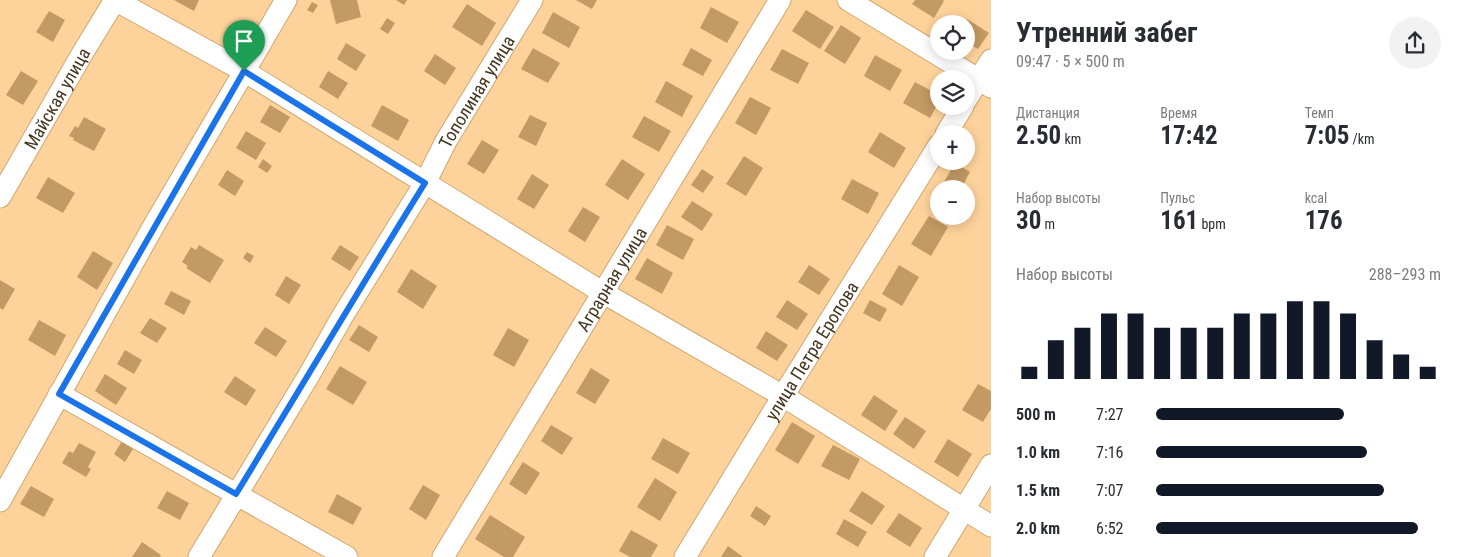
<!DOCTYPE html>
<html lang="ru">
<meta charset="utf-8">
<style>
:root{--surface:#fff;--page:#f2f2f3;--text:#2b2b33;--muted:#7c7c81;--accent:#111827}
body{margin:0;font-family:"Roboto Condensed",sans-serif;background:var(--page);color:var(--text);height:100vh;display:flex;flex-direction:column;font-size:19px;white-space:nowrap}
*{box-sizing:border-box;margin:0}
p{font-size:16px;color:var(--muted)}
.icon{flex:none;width:28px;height:28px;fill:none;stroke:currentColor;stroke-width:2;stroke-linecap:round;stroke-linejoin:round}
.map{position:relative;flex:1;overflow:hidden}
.drawer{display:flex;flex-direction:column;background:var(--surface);width:475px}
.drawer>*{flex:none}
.fabs{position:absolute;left:930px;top:15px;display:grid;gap:10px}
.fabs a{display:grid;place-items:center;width:45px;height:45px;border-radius:50%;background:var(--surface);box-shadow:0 2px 12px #0003;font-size:25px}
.pin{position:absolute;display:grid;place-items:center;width:42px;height:42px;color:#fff;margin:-51px -21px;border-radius:50% 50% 50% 0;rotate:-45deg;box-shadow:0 0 5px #0007}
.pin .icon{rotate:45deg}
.round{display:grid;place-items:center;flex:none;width:52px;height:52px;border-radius:26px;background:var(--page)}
.overview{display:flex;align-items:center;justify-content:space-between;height:85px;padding:0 25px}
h1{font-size:28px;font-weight:700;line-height:38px}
.figures{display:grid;grid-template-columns:repeat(3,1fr);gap:8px;height:85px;padding:5px 25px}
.figures div{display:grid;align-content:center}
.figures b{font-size:25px;font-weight:700}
.figures small{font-size:14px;font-weight:400}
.figures p{font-size:14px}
.chart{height:140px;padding:10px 25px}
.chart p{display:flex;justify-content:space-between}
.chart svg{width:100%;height:90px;margin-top:5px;stroke:var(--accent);stroke-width:6}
ul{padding:0 25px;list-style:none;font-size:16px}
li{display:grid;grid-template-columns:80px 60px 1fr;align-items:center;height:38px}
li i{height:12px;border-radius:6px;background:var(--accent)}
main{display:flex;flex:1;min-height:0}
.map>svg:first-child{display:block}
.building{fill:#c39a64}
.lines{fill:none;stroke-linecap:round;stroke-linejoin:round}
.minor-casing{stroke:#d0a670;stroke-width:23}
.minor{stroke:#fff;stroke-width:21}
.route-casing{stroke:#fff;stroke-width:10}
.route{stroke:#1a73e8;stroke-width:6}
.labels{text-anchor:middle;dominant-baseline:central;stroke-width:4.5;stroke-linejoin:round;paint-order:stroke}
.street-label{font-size:18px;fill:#46351e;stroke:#fed39b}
</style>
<main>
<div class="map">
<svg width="991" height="557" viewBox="0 0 991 557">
<rect width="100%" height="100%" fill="#fed39b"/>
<!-- building -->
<path class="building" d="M174,0H199L194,11Z
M330,0H357L361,17L336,24Z
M396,0H407L404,5Z
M576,0H597L592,9Z
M915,0H943L944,1L934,18L912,4Z
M312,2L318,5L313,13L307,10Z
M467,4L496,23L482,46L452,27Z
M711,7L739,22L727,43L700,28Z
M806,10L834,27L820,49L792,31Z
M49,11L65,20L53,42L36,32Z
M553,12L580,27L569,48L542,33Z
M387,18L395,23L388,34L380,29Z
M967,19L989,33L978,49L966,42V24H964Z
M841,25L861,38L845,64L824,51Z
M346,43L366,55L356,71L337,59Z
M533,48L560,63L548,83L521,69Z
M691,48L712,60L703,76L682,65Z
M782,49L809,63L798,84L770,70Z
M435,54L456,68L445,85L424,71Z
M875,55L902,70L890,91L864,76Z
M21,71L38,81L23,105L6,95Z
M328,71L348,83L338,99L319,87Z
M666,81L693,96L682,117L655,102Z
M915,82L939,95V102L930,118L903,103Z
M750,97L771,108L756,135L735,123Z
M270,105L290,117L280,133L260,122Z
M382,105L409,120L398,141L371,126Z
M530,115L547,123L536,146L518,137Z
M644,116L671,131L659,152L632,137Z
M84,117L106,129L94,151L73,140L74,138L69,136L75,126L78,128Z
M246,131L266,143L256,160L236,148Z
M880,132L906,148L894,168L868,152Z
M482,140L499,150L484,174L467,164Z
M744,156L763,168L746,196L726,184Z
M263,159L272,166L267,173L258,167Z
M622,159L645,174L628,200L605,185Z
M955,163L970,172L961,189H955L944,182Z
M702,169L714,177L703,193L691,185Z
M227,170L244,181L235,196L218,185Z
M532,174L549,185L534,209L517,199Z
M48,177L75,193L63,213L36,198Z
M852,179L879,193L868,214L841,199Z
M692,201L713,214L702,231L681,217Z
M583,207L600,217L585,242L568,231Z
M929,216L948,227L931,256L911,244Z
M667,225L694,239L683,260L656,245Z
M199,245L224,260L210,283L186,268L188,266L182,262L191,247L196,250Z
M340,245L359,257L350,271L331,259Z
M93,251L113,263L97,290L77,277Z
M247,252L254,256L250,263L243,258Z
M647,258L673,273L662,294L635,279Z
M809,265L830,279L819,295L798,282Z
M899,265L919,277L902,306L882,294Z
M411,269L437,286L423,309L397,292Z
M286,276L301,285L289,304L275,295Z
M0,280L15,289L3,310L0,308Z
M171,291L191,301L184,315L164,304Z
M787,300L808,314L797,330L776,317Z
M870,300L887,309L880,322L863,313Z
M150,318L167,328L157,343L140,333Z
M39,320L66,335L55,356L28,340Z
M359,325L378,337L369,352L349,340Z
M265,327L287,341L276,357L254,343Z
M508,328L529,340L514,367L493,355Z
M766,331L788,345L777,361L756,348Z
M125,350L142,360L134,374L117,364Z
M340,366L367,382L353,405L326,389Z
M591,368L610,380L595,404L576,393Z
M105,374L127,388L116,405L95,391Z
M235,376L256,390L246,406L224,392Z
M978,384L991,391V409L983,422L962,410Z
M874,395L898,411L885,431L861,415Z
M905,417L926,431L914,449L893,434Z
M792,422L815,436L798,464L775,450Z
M551,425L573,438L562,455L541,441Z
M663,438L690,453L678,474L651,459Z
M948,439L972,454L958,477L934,462Z
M122,441L133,449L125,462L114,454Z
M79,443L96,452L88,467L91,469L86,477L62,463L69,451L73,453Z
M833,445L860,459L849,480L821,466Z
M523,462L540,473L526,495L509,484Z
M655,478L677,492L660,521L637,507Z
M423,485L440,495L426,520L409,509Z
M31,486L54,499L44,517L20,504Z
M167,491L189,503L180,520L157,508Z
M862,491L885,506L872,525L849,511Z
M337,494L362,508L353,525L328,512Z
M756,506L771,516L765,526L750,516Z
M899,513L922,528L910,547L886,532Z
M490,515L525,537L513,557H504L475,539Z
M844,519L867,532L858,547L836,534Z
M631,530L658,545L651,557H630L619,551Z
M142,542L161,555L160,557H132Z
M728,546L743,557H721Z"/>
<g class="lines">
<defs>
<g id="minor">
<path d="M115,0L244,71L602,292L783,396L991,526"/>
<path d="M848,0L991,87"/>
<path d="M966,100L991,60"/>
<path d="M946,134L963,106"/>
<path id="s1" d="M0,197L82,54L115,0"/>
<path d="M59,394L347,557"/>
<path d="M0,501L153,227L286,0"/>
<path id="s2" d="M199,557L309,375L342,317L425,183L446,141L532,0"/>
<path id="s3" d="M443,557L780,0"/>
<path id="s4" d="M685,557L783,396L939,145"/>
<path d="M935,557L991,465"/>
</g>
</defs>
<!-- minor casing -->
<use href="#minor" class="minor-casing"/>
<!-- minor -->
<use href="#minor" class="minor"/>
</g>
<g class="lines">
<defs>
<path id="route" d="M244,71L425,183C361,286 299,391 236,494L59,394Z"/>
</defs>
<!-- route casing -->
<use href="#route" class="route-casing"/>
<!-- route -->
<use href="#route" class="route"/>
</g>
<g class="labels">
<!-- street labels -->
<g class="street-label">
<text stroke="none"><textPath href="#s2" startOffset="542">Тополиная улица</textPath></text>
<text stroke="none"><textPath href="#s1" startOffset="114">Майская улица</textPath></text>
<text stroke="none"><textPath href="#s3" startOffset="325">Аграрная улица</textPath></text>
<text stroke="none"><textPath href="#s4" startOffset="242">улица Петра Еропова</textPath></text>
</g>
</g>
</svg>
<div class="fabs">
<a><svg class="icon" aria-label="locate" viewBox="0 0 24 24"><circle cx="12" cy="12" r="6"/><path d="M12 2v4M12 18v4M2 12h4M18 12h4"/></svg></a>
<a><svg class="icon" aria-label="layers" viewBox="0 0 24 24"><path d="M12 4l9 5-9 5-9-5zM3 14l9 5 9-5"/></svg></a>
<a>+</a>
<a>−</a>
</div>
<div class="pin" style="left:244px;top:71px;background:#1e9e55"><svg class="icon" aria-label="arrive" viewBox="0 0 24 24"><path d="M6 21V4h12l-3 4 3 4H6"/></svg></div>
</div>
<section class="drawer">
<div class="overview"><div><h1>Утренний забег</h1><p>09:47 · 5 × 500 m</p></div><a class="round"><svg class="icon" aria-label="share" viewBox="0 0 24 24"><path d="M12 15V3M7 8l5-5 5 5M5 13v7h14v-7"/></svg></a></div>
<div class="figures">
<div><p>Дистанция</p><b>2.50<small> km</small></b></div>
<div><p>Время</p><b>17:42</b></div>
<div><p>Темп</p><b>7:05<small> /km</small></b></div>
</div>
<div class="figures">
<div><p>Набор высоты</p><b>30<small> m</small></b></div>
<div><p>Пульс</p><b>161<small> bpm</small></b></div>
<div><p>kcal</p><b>176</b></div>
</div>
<div class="chart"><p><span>Набор высоты</span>288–293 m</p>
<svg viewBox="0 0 160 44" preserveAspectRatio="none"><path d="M5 44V38M15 44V25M25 44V19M35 44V12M45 44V12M55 44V19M65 44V19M75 44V19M85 44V12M95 44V12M105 44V6M115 44V6M125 44V12M135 44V25M145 44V32M155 44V38"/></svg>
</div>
<ul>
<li><b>500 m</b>7:27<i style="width:66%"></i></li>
<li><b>1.0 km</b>7:16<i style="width:74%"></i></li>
<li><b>1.5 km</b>7:07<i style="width:80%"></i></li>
<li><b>2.0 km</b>6:52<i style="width:92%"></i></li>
</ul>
</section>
</main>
